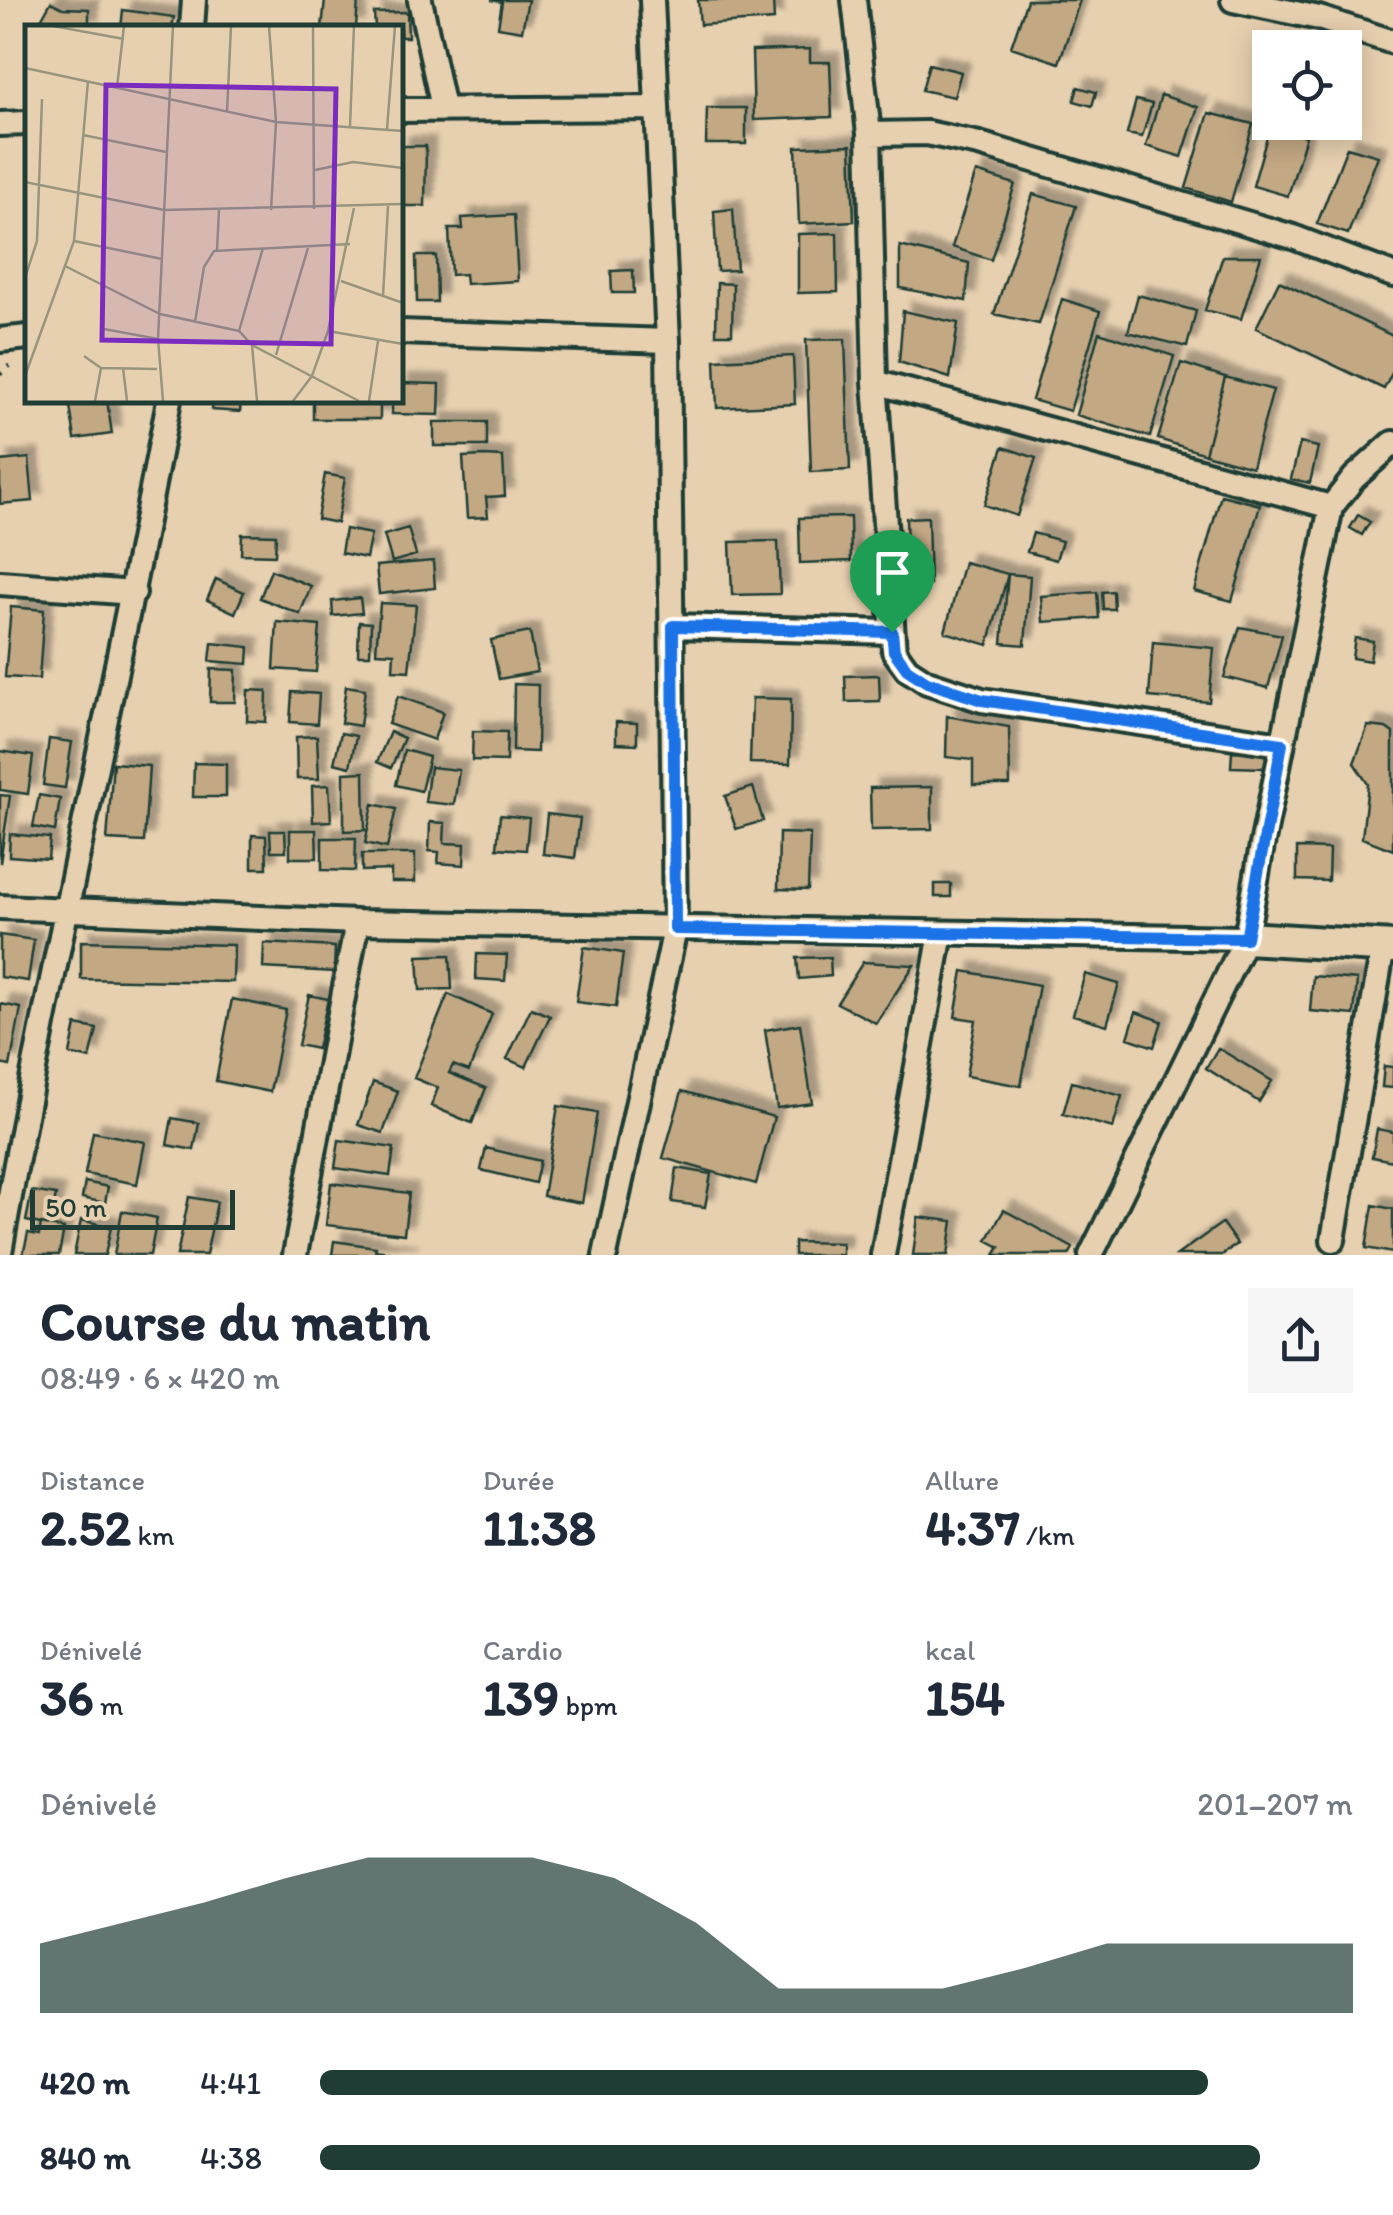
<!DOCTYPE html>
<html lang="fr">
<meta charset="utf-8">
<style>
:root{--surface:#fff;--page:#f6f6f7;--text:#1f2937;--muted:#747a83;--accent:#1f3d34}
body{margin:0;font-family:Itim,sans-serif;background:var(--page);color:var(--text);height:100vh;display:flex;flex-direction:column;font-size:38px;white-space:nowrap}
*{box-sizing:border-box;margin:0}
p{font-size:32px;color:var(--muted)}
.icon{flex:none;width:55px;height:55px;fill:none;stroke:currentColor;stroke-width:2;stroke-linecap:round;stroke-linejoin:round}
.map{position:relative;height:1255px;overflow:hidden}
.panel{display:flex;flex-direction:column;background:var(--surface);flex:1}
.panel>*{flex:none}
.tools{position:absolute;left:1252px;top:30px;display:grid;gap:20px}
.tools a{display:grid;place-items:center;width:110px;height:110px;border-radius:0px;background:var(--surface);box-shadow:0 5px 25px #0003;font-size:50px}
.scale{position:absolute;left:30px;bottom:25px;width:205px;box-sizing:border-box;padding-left:10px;border:5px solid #1f3d34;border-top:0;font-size:28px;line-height:35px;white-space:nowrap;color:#1f3d34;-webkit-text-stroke:8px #e7d0b0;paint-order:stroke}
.pin{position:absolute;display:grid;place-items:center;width:85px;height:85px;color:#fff;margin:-102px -42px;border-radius:50% 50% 50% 0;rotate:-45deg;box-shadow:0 0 10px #0007}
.pin .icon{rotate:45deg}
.round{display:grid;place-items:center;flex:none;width:105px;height:105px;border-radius:0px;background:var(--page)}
.overview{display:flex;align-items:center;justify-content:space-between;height:170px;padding:0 40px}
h1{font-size:55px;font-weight:700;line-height:75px}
.stats{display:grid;grid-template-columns:repeat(3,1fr);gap:15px;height:170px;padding:10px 40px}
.stats div{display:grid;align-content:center}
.stats b{font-size:50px;font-weight:700}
.stats small{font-size:28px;font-weight:400}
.stats p{font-size:28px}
.chart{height:280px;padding:20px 40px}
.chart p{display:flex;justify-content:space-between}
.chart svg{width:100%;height:180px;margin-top:10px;fill:var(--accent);opacity:.7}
ul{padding:0 40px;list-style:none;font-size:32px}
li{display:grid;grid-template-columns:160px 120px 1fr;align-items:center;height:75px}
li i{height:25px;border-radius:12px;background:var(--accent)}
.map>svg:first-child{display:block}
.building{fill:#c3a884;stroke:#1f3d34;stroke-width:2.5;filter:url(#shadow)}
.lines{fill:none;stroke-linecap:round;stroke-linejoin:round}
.street-casing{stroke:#1f3d34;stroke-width:30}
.secondary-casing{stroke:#1f3d34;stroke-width:38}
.path{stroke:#1f3d34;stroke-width:5;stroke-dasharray:2.5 8;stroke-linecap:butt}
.street{stroke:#e7d0b0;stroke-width:22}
.secondary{stroke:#e7d0b0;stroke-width:30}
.route-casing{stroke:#fff;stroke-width:20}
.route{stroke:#1a73e8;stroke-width:12}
.inset-road{fill:none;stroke:#97957e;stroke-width:2.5}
.view{fill:#7b2cbf;fill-opacity:0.15;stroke:#7b2cbf;stroke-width:5}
.inset-edge{fill:none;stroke:#1f3d34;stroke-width:5}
</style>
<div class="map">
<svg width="1393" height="1255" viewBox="0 0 1393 1255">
<defs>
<filter id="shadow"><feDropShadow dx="9" dy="-9" stdDeviation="2.5" flood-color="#0004"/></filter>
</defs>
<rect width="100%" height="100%" fill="#e7d0b0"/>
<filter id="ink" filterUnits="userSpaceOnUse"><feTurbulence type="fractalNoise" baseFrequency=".01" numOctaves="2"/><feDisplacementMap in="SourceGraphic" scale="20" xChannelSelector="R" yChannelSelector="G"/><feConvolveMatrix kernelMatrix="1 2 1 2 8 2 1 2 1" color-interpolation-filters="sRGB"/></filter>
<g filter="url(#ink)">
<!-- building -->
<path class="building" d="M325,0H358L356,28H322Z
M491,0H528L522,31L498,27L502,2Z
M698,0H773L774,20L700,25Z
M1027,0H1080L1059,63L1011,47Z
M51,2L63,8L89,9V28H42V18Z
M123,10L174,17L172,28H121Z
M407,12L408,37H400V28H375L374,13Z
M810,49V62H830L832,117L754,120L752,51Z
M1261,56L1270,57V76L1259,74Z
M929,64L961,72L954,97L922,90Z
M1078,87L1096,92L1092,106L1074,101Z
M1161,95L1198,107L1182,157L1146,146Z
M1136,100L1152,104L1142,137L1127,134Z
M707,108H746V144H706Z
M1209,113L1253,124L1231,202L1186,188Z
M1270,126L1306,136L1288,196L1253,186Z
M851,145L854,221L799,224L796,147Z
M400,146H426L425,206H400Z
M1347,147L1378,156L1348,234L1317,224Z
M976,172L1015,184L991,260L952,247Z
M1033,194L1076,206L1039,324L994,314Z
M733,209L737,270L717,271L714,211Z
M514,215L518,281L466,284L465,274L451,275L449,229H463L462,218Z
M837,233L838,292L798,293V234Z
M900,246L969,263L966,301L900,288Z
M416,256H436L437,302H417Z
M1223,256H1261L1241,319L1205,310Z
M633,270L634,293H612L611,271Z
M1279,281L1393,336V371L1384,389L1256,328Z
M717,283L733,284L732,334H716Z
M1138,295L1196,311L1187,347L1128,332Z
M1062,299L1100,311L1070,411L1032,400Z
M903,311L958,323L950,378L899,362Z
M1099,332L1174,356L1150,437L1076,415Z
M845,339L850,470L811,472L806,340Z
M793,356L795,404L717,408L715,360Z
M1181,363L1225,377L1205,454L1158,439Z
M1225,377L1273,390L1252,467L1205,454Z
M400,383L440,384L439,415L392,414V400H400Z
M69,400H107L112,434L75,439Z
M213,400H241L240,412L212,410Z
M313,400H380V419H313Z
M434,422H487V446H434Z
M1300,443L1318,447L1310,483L1291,479Z
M1003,447L1036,458L1017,516L984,505Z
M484,456L503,457L505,496L486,497L488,517L467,518L463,457Z
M29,458L33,501L0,504V461Z
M325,474L345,478L337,523L317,519Z
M1221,495L1260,505L1232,601L1194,591Z
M1358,515L1370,522L1362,535L1350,528Z
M850,517L851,561L800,563L799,518Z
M928,517L930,585H908L906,518Z
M408,528L416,555L392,562L384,535Z
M345,529L371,534L366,558L341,553Z
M1033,533L1062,541L1056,560L1027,552Z
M242,534L276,535L275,555L241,554Z
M778,541L780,594L732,595L730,542Z
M433,561L435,588L379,594L376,566Z
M964,562L1008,574L988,645L945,632Z
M271,570L311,586L300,614L260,598Z
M1008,574L1030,576L1025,645L1002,643Z
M216,579L244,592L235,613L207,600Z
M1113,591L1114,609H1103L1102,592Z
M1097,592L1099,618L1043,622L1041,596Z
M360,598L362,613L333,616L332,601Z
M380,603L416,605L409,671L393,670L394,653L376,652Z
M11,607L44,610L39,679L5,677Z
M277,622L320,626L316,672L274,669Z
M359,622L371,623L370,655H358Z
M1240,627L1282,635L1268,688L1224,677Z
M530,632L537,672L499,679L491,640Z
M1355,638L1373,641L1370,661L1352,658Z
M1153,642L1214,648L1209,702L1149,697Z
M212,643L249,647L248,664L210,661Z
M211,669L236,670L235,702H210Z
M879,675L880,701L846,702L845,676Z
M514,684L538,685L537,752L513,751Z
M346,686L365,689L360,726L341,723Z
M248,690L267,691L266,722L247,721Z
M292,692L319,694L317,724L290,722Z
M398,696L443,712L434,740L388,724Z
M752,698L791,699L790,764L750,763Z
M947,716L1009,727L1010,785H973V760L946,757Z
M616,722L637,723V744L616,743Z
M1368,726L1386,728L1393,733V850L1362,838L1368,784L1354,763Z
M473,731L507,732L506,761L472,760Z
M390,732L404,738L391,768L377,762Z
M341,733L356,736L350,767L334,763Z
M317,736L319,779H297L296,737Z
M49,739L72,742L65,788L43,785Z
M404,750L429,757L421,791L396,785Z
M0,751L33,756L28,794L0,790Z
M1232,751L1266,752L1265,768L1231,767Z
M113,763L149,766L144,842L107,840Z
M194,763L226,764V797H193Z
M430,767L459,770L454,805L425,802Z
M364,772L365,830L344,831V773Z
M329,785L331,821L313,822L312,786Z
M753,787L763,821L736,829L725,796Z
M932,787V829L871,830L870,788Z
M0,795L10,796L0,863Z
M39,795L60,799L55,831L33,827Z
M373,804L396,809L387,848L365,843Z
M547,814L580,818L575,858L543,854Z
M500,815L529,818L526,850L497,848Z
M430,822L445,823L444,843L465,844L464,865L438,863L439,852L429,851Z
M290,830H316L317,858H290Z
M270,831H285L286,851H271Z
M779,833L810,834L808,890L778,889Z
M10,834L50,838L48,859L9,856Z
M252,835L266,836L267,868H252Z
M322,838H356L355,871L322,870Z
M1297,848L1329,849L1328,881L1297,880Z
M362,854H415V882H391V870L362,871Z
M935,884H951V897H935Z
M0,935L34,940L28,981L0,977Z
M81,941L234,945L233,982L81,979Z
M264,943L335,947L334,972L263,968Z
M584,947L623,953L616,1007L576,1002Z
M477,954L507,955L505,981L476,979Z
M450,955L452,989L420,990L418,956Z
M830,957L831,976L799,979L797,958Z
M863,962L914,965L876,1023L837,1003Z
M963,971L1039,985L1021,1086L966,1076L976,1020L955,1017Z
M1085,974L1119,984L1107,1025L1073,1015Z
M1313,976L1357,980L1354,1015L1310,1011Z
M448,994L492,1014L469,1071L453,1065L449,1073L486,1088L472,1123L431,1106L438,1088L414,1078Z
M309,995L328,999L317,1049L298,1045Z
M232,999L286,1010L270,1092L216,1081Z
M1,1004L21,1008L10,1066L0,1064Z
M531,1008L550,1016L526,1067L507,1059Z
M1136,1012L1162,1021L1154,1047L1128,1038Z
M800,1024L812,1103L777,1108L765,1030Z
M76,1025L97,1029L90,1059L70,1054Z
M1218,1048L1272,1081L1259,1102L1206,1068Z
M1384,1066L1393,1067V1088L1382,1087Z
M373,1082L398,1091L383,1133L358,1125Z
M1072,1082L1122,1096L1113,1128L1063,1114Z
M682,1091L774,1117L756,1184L663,1158Z
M558,1106L597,1113L582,1203L543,1196Z
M172,1118L199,1123L194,1150L167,1145Z
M1377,1129L1393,1132V1161L1372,1157Z
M93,1132L145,1142L137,1184L85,1174Z
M339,1140L394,1148L390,1176L335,1168Z
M486,1148L540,1161L535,1183L481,1170Z
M677,1168L711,1174L705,1207L672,1202Z
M85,1182L108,1187L105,1203L82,1198Z
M331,1183L409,1193L404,1234L326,1225Z
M32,1191L56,1195L50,1226L26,1221Z
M189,1197L217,1202L206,1255H177Z
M1373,1205L1393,1209V1253L1366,1248Z
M1004,1210L1073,1248L1069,1255H995L1000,1247L987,1240Z
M122,1211L157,1218L150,1255H114Z
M918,1217L953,1221L948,1255H913Z
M81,1220L111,1227L105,1255H74Z
M1222,1223L1237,1244L1222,1255H1177Z
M41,1224L64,1229L59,1255H23L28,1233L39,1235Z
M334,1241L376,1247L375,1250L410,1255H332Z
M794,1242L842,1243V1255H794Z"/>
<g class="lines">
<defs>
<path id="street" d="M420,0L443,108
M854,0L869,134L875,382L894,651L907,669L927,682L982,700L1282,744
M1233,0L1319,18L1393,42
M192,28L194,0
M400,110L657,108
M0,124L28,123
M869,134L927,133L979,144L1293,237L1393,275
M400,332L668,341
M0,340L28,337
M875,382L1331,507
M0,583L134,593
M673,626L892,632
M0,907L357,922L1246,938
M1333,1240L1383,947
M0,1252C50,967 117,685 169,400
M295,1255L357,922
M605,1255L675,929L668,341L652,0
M883,1255L941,933
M1091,1255L1246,938L1262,845L1331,507L1354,478L1393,443"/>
<path id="secondary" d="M1246,938L1393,947"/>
</defs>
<!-- street casing -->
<use href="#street" class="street-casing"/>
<!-- secondary casing -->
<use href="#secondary" class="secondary-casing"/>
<!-- path -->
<path class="path" d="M0,374L13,363"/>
<!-- street -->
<use href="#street" class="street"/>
<!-- secondary -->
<use href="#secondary" class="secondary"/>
</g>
</g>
<g class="lines" filter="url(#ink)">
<defs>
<path id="route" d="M673,626L892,632L894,651L907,669L927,682L982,700L1282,744L1246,938L675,929Z"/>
</defs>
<!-- route casing -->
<use href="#route" class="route-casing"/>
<!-- route -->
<use href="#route" class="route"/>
</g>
<!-- overview -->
<g transform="translate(25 25)">
<rect width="378" height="378" fill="#e7d0b0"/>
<path class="inset-road" d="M28,1L99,14M244,1L251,97L246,185M288,1L289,184M0,43L251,97L378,106M92,62L99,1M202,87L206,1M325,101L329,1M362,104L370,1M58,110L141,127M290,145L328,137L378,143M0,157L139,185L378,179M49,216L137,234M192,225L194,185M40,241L135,289L214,306L227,320L334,376M0,253L12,216L17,74M316,256L378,278M358,271L363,181M170,297L179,242L189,226L325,219M79,304L133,314M214,306L238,223M303,306L378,319M227,320L232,376M251,330L283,223M59,331L76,343L132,344M98,343L102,376M0,351L49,216L63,56M70,376L76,343M138,376L133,314L148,1M268,376L287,351L303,306L329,183M344,376L353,316"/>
<path class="view" d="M81,60L311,64L306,319L77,315Z"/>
<rect width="378" height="378" class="inset-edge"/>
</g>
</svg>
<div class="tools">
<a><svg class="icon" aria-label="locate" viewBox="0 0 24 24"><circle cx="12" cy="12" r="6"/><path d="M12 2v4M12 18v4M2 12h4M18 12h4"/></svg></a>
</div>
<div class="scale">50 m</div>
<div class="pin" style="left:892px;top:632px;background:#1e9e55"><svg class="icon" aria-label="arrive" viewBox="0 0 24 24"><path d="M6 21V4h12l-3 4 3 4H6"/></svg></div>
</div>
<section class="panel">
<div class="overview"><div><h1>Course du matin</h1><p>08:49 · 6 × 420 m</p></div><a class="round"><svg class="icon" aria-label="share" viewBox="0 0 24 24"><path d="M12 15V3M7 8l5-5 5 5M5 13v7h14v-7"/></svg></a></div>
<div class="stats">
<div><p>Distance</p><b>2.52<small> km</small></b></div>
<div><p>Durée</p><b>11:38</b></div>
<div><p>Allure</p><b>4:37<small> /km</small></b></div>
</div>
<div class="stats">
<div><p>Dénivelé</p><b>36<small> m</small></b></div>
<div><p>Cardio</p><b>139<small> bpm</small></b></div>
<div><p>kcal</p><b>154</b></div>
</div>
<div class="chart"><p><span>Dénivelé</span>201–207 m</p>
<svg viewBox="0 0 160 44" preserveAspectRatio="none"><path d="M0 44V27L10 22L20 17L30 11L40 6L50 6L60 6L70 11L80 22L90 38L100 38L110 38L120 33L130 27L140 27L150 27L160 27V44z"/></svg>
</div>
<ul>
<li><b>420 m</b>4:41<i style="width:86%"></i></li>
<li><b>840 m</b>4:38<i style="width:91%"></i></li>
</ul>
</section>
